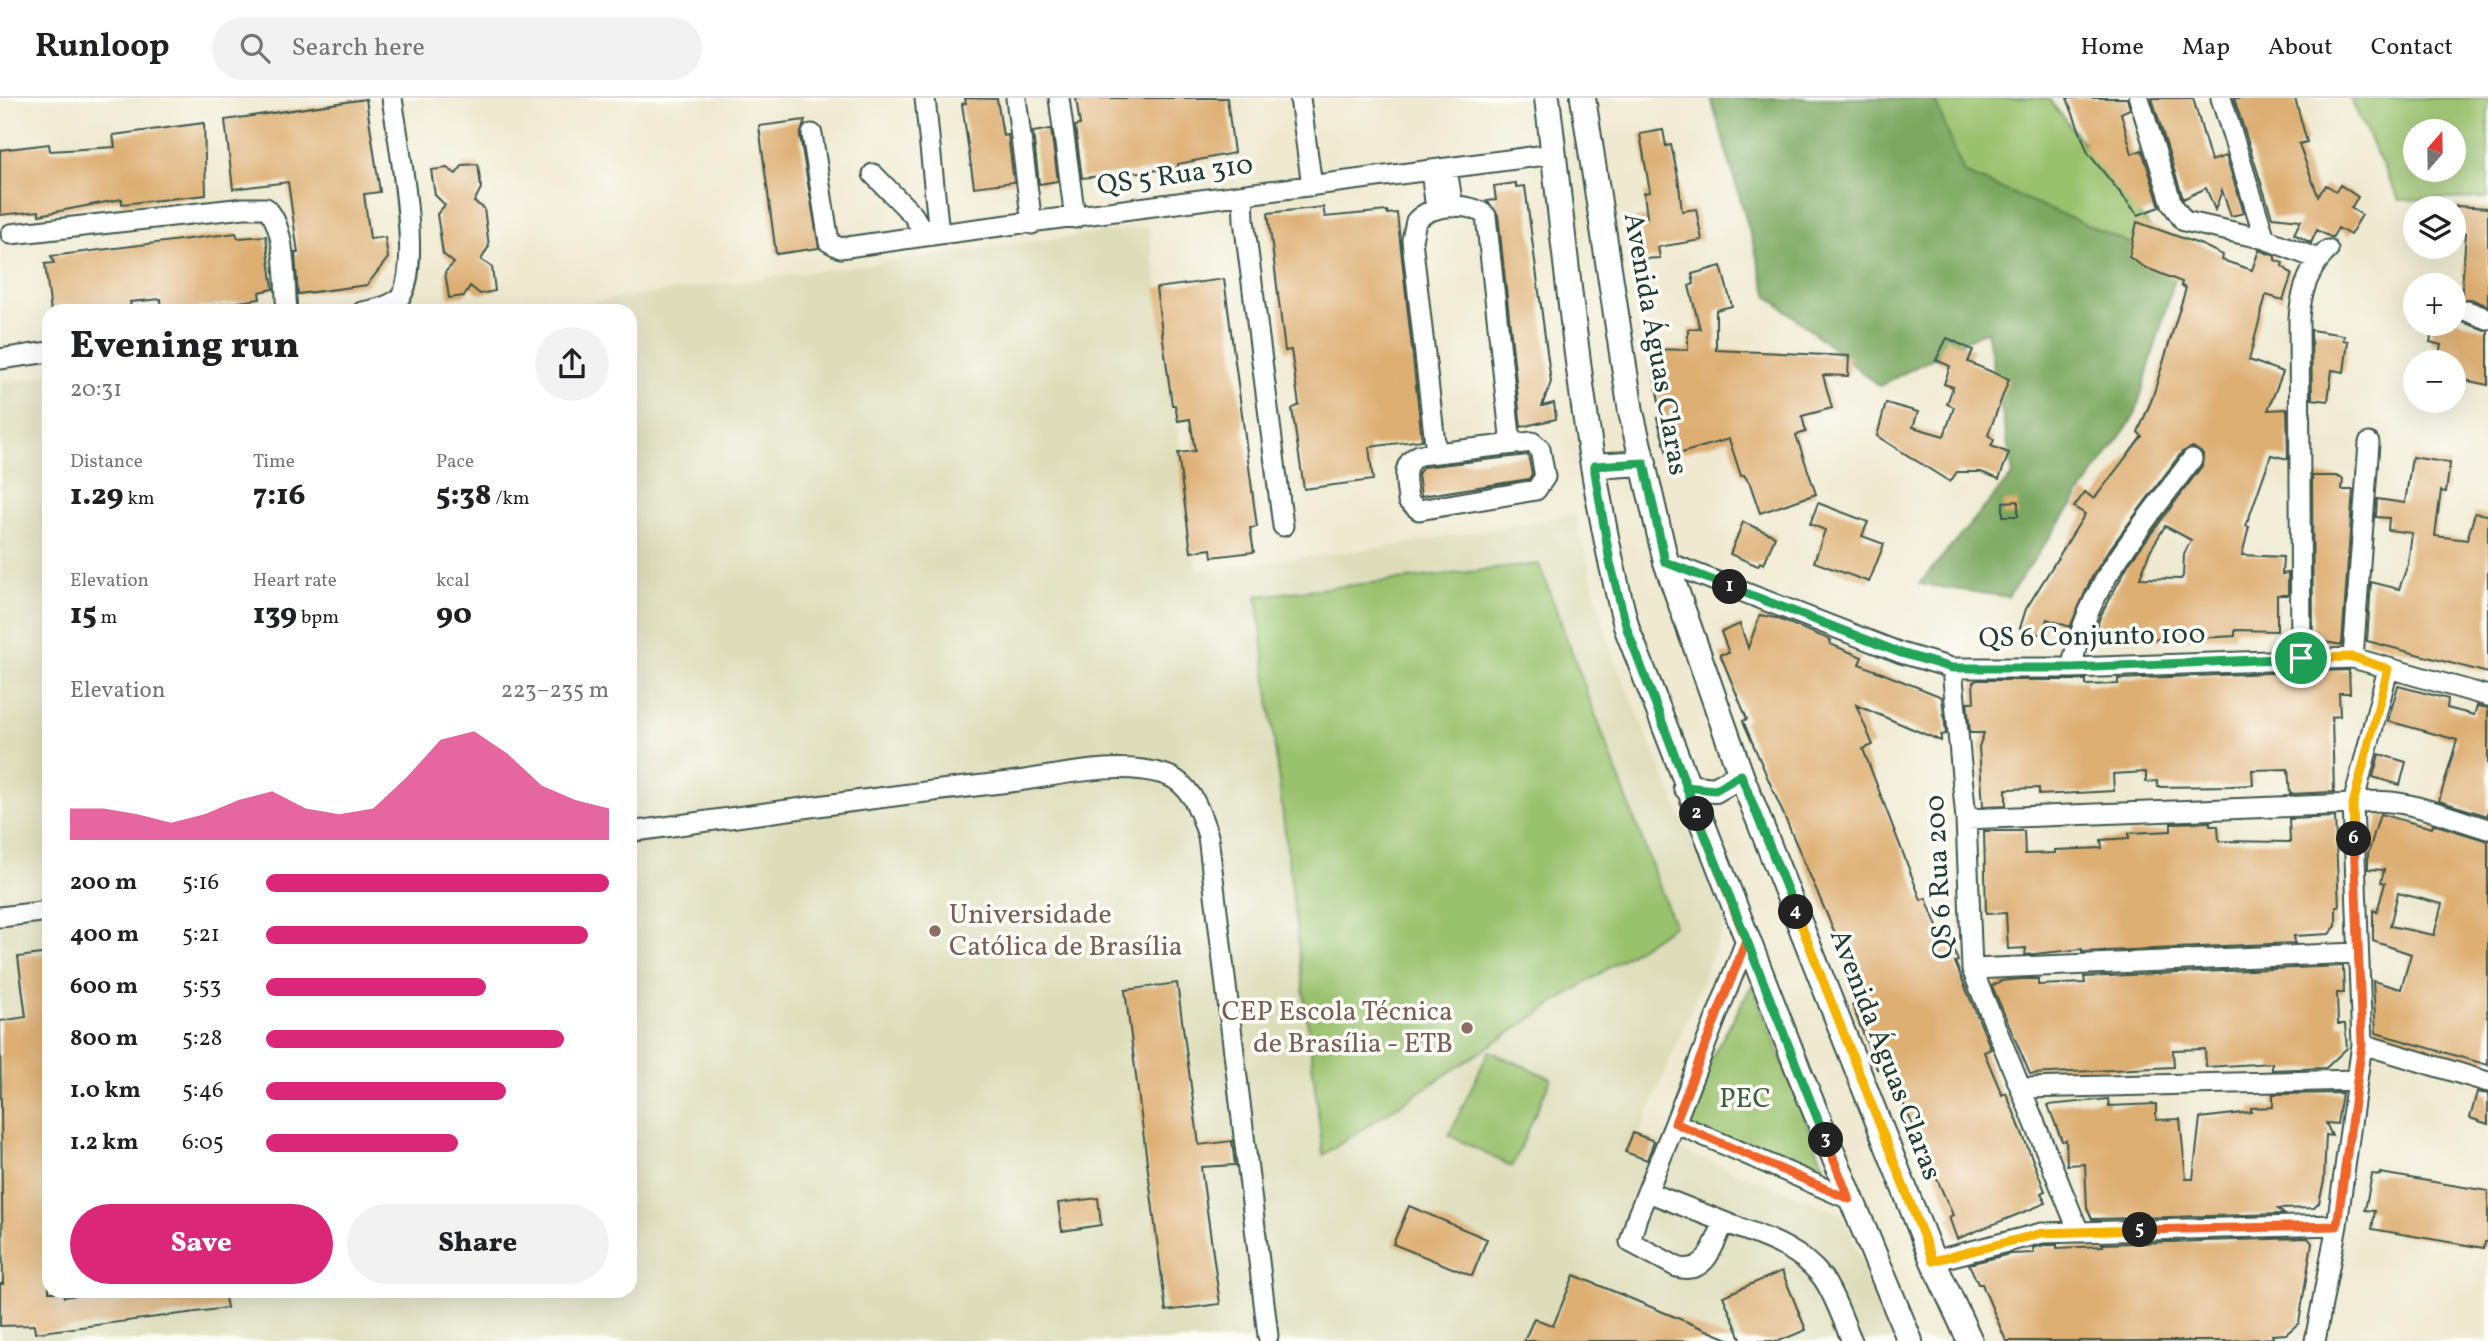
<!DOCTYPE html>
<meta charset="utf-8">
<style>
:root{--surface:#fff;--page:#f2f2f2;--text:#202124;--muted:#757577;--line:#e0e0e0;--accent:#db2777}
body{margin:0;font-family:Vollkorn,serif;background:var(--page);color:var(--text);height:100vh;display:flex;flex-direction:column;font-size:26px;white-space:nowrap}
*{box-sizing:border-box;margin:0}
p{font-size:23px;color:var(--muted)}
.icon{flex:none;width:38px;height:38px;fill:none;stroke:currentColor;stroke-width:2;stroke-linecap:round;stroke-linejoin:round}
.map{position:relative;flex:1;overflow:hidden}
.drawer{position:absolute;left:42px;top:206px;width:595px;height:994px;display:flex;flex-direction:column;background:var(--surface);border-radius:21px;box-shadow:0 7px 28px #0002}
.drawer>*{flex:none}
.needle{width:46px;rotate:20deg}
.controls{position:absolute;left:2403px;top:21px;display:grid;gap:14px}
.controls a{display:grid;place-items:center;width:63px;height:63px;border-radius:50%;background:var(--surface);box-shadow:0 7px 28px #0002;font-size:35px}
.pin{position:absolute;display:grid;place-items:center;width:60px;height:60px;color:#fff;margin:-30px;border:4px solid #fff;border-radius:50%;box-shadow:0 2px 7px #0007}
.km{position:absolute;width:35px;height:35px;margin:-18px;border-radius:50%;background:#222;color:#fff;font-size:19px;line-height:35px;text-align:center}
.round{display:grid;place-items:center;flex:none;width:74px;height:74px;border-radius:37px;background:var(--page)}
.head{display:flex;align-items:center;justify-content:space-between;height:119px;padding:0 28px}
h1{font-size:38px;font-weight:800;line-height:52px}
.figures{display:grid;grid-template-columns:repeat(3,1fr);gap:10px;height:119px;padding:7px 28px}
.figures div{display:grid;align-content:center}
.figures b{font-size:30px;font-weight:800}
.figures small{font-size:19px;font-weight:400}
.figures p{font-size:19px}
.chart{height:196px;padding:14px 28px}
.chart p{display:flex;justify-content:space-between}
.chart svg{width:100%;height:126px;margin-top:7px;fill:var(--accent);opacity:.7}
.action{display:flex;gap:14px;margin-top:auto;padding:14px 28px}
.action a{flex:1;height:80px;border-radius:42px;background:var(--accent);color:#fff;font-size:28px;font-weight:800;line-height:80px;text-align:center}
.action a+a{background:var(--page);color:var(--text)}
ul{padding:0 28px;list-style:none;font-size:23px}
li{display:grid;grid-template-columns:112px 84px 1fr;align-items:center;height:52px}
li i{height:18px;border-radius:9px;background:var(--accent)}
header{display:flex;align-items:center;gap:42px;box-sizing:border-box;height:98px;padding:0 35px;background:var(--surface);border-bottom:2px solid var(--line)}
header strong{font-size:33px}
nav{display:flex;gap:38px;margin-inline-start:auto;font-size:24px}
.search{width:490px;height:63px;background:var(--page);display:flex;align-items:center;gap:18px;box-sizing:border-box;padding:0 24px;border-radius:38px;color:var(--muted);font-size:26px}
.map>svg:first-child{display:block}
.built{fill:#deddbb}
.green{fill:#9ac16d;stroke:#5c7f50;stroke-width:2;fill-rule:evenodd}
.forest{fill:#7ba760;stroke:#4d724a;stroke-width:2}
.building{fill:#ddaf73;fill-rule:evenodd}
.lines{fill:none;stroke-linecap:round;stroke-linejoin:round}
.minor-casing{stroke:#3e574b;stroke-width:23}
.major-casing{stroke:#3e574b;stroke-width:28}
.minor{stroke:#fff;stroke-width:19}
.major{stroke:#fff;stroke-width:24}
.split-1-casing{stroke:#fff;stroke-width:14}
.split-2-casing{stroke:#fff;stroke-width:14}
.split-3-casing{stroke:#fff;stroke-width:14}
.split-4-casing{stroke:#fff;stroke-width:14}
.split-5-casing{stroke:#fff;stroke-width:14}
.split-6-casing{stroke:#fff;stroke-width:14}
.split-7-casing{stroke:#fff;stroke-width:14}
.split-1{stroke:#22a559;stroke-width:9}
.split-2{stroke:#22a559;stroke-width:9}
.split-3{stroke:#f0652b;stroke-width:9}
.split-4{stroke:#22a559;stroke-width:9}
.split-5{stroke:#f5b400;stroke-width:9}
.split-6{stroke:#f0652b;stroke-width:9}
.split-7{stroke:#f5b400;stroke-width:9}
.education-dot{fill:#8d6e63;stroke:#fdfcf7;stroke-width:2.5}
.labels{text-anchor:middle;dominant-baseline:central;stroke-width:7;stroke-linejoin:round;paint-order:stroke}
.street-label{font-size:28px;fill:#1f3d34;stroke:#fdfcf7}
.education-label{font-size:28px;fill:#785e54;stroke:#fdfcf7;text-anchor:start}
.park-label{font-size:28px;fill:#3e5e42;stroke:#fdfcf7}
</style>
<header>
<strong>Runloop</strong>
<div class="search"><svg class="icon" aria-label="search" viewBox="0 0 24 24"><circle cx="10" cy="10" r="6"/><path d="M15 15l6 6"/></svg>Search here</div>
<nav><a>Home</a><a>Map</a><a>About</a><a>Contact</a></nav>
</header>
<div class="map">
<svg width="2488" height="1243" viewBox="0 0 2488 1243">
<rect width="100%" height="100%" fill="#fdfcf7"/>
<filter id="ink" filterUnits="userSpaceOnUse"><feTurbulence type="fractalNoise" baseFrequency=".0143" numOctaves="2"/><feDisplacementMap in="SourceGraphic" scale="14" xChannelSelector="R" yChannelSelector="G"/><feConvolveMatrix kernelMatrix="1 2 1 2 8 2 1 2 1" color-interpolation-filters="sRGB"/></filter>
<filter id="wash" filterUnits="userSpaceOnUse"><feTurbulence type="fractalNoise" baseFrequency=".00686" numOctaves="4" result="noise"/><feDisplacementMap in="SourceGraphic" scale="28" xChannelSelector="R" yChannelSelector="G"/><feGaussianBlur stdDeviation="1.57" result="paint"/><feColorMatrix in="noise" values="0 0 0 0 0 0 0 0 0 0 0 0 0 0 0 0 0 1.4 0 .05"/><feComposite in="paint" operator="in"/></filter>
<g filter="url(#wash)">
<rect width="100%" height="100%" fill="#eee9d0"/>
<!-- built -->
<path class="built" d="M1149,128L1197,472L1386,449L1575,417L1611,553L1726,824L1640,1036L1843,1116L1892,1243H0V285L49,278V1194H630V214L523,213Z"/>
<!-- green -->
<path class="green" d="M1934,0H2048L2179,166L1963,75Z
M2350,0H2488V100L2399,102ZM2415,33H2454V72H2415Z
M1539,466L1674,827L1323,1057L1257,498Z
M1752,887L1834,1093L1675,1025Z
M1489,953L1551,980L1512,1069L1449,1037Z"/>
<!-- forest -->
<path class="forest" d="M1711,0H1934L1964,75L2179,166L2135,317L2008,499L1919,486L2013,376L1987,232L1879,288L1768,198Z"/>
<g id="blocks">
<!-- building -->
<path class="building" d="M965,0L997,1L1003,38L1008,37L1014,84L974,89L962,6L966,5Z
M1076,0H1227L1234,55L1178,66V70L1082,80L1075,28L1080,27Z
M2067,0H2127L2130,11L2121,15L2132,56L2142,52L2160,109L2138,117L2088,55Z
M2152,0H2193L2211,63L2226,58L2244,115L2231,118L2222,92L2215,112L2206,90L2183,101Z
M2234,0H2295L2307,44L2299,46L2318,98L2326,87L2336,93L2340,87L2358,99L2351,110L2362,117L2350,137L2338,130L2332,140L2317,132L2311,145L2294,136L2301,122L2272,119Z
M366,1L380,94L364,96L370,141L385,139L388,160L367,187L298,196L295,155H298L288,84L233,91L225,22Z
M805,22L800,38L819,150L776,156L759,28Z
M204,25L206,97L122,106V101L39,117V113L0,117V52L49,46L50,53L115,49L113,37Z
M1051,31L1058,83L1039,86L1033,34Z
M1663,32L1666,48L1671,47L1678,79L1682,113L1696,111L1702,142L1658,149L1660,160L1641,161L1635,120L1647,119L1644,95L1650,94L1640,36Z
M478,66L481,90L474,104L484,110L489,148L481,162L492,169L495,193L480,196L470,188L464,198L449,200L445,174L454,165L443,156L437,116L445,107L435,97L431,72L447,70L456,76L463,67Z
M1516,85V89L1525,88L1551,284L1542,308L1554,305L1556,321L1521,329L1498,117L1487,103L1496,102L1494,88Z
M2456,108L2488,110V208L2471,201L2461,203L2466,135L2454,134Z
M1323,109L1325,119L1387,113L1388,116L1397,115L1422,342L1369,349L1373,382L1304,391L1292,311L1299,307L1291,252L1285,253L1268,115Z
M2137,124L2202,147L2223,157L2222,162L2252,172L2259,152L2261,153L2275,158V162L2283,165L2282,168L2292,176L2283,202L2266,197L2249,262L2283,274L2268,312L2287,311L2288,361L2271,357L2246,428L2249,429L2242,457L2283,459L2282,476L2288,475V497H2277V533L2235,532V538L2200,540L2091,543L2101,517L2129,465L2202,368L2203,356L2193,349L2182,354L2109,452L2092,479L2070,529L2047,521L2043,537L2020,530L2026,511L2085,416L2074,409L2085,394L2094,401L2142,338L2138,334L2152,301L2186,190L2181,188L2182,184L2144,169L2129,159ZM2165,428L2191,442L2184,456L2183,478L2181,481L2140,480L2150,453Z
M236,135L238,140L266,138L273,191L259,194L260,201L166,214H162L161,201L130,204L131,208L123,209L124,214H51L45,166L54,165L51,158Z
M1721,168L1732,208L1716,212V252L1849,258L1848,278L1823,277L1832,310L1802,318L1806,334L1796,337L1816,396L1760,415L1750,386L1744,377L1741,378L1729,341L1668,359L1657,320H1662L1649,251L1688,252V231H1700L1689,188L1694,186L1692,176Z
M1224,181L1257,429L1250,430L1254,454L1212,459L1211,451L1191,454L1178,355L1195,353L1190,321L1178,323L1175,307H1172L1156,190Z
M2454,221L2488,233V287L2454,280V264H2437L2441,247L2430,244L2434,226H2454Z
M2311,232L2344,237L2343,242L2348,243L2344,274L2332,272L2328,303L2312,301Z
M1947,240L1973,252L1968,264L2009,281L1988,337L1994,342L1991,348L2009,355L1999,381L1981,374H1957L1950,384L1877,338L1886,305L1918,314L1913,329L1944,338L1954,309L1947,306L1953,289L1944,286L1950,268L1936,262Z
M1528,357L1532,376L1529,381L1421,398L1418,376L1423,369Z
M2412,359L2450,365L2446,394L2441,393L2435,438L2467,442L2475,415L2488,417V575L2367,543L2371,484L2399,491L2408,466L2412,435L2388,432L2389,420L2376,419L2377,401L2405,405Z
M2312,378H2336L2343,381L2342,392H2353L2342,547L2313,542Z
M2018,403V418H2003V404Z
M1818,405L1868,424L1862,438L1884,446L1869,484L1814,464L1825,432L1810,426Z
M1743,424L1775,438L1764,466L1760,464L1758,468L1730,456Z
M1760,517L1776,520L1831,542L1830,546L1862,559L1859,566L1942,599L1946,636L1941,637V643L1856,607L1873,647L1863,651L1921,802L1926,800L1943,844L1950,840L1958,863L1955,864L1991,951L1984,954L2002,997L2006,995L2015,1017L2045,1093L2041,1095L2046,1105L1957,1141L1949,1119L1953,1117L1887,969L1877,971L1852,907L1864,902L1743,623L1747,621L1720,556L1729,555L1721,534L1740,526L1748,550Z
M2349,572L2350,595H2339L2340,618L2332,619L2334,694L2290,696L2288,671L2252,672L2253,687L2231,688L2158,689L2157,683L2146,684V674L2113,676L2114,693L2039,697V690L2006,691V707L1983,708L1979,649L1984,635H1970L1967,604H1974L1973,584L1977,582H2086V587L2118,586V581Z
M2398,588L2448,601L2447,610L2474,617L2477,608L2488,610V718L2439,703L2457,642L2388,623Z
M2379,656L2406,664L2400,687L2373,679Z
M2380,716L2432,730L2433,726L2488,743V967L2376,935L2373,883L2401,891L2411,856L2373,843V812L2377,814L2385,785L2381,784L2384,772L2368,771V756ZM2398,795L2442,806L2434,837L2390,828Z
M2335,719L2339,809H2336V828L2329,836L2294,838L2295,845L2082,854V851L2025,857L2026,850L2008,851L2006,815L1986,816L1984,733H2024L2025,756L2055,755V752L2102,750L2101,742L2129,740V735L2171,733V725L2210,724V728H2218L2219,743L2290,744L2289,721Z
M49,855V1194H63L64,1199L103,1194H224L227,1210L35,1235L34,1227L0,1228V1186H3L0,923L26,919L18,859Z
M2343,868L2344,895H2337L2338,926H2345L2347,950L2326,970L2272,972V965L2206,969L2205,951L2173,952L2174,969L2030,976L1992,888L2001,883L2021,881H2038V887L2085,885L2084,879Z
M1177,885L1199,1047L1232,1043L1235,1067L1201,1069L1220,1206L1166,1213L1125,892Z
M2477,994L2488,996V1026L2470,1020Z
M2342,995L2337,1026L2326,1025L2332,1038L2326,1037L2324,1083L2319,1105L2314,1110L2278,1111L2284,1116L2092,1121L2087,1110L2085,1066L2067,1067L2066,1042L2062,1043L2048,1007L2108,1001L2109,1008L2156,1006V1022L2180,1021L2186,1081H2193L2200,1020L2251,1014V1010L2273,1009V996Z
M1633,1035L1654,1043L1647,1062L1625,1054Z
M2380,1075L2488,1093V1144H2485L2484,1150L2372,1131L2375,1113L2365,1112L2372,1076L2380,1077Z
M1098,1100L1101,1127L1062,1133L1058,1105Z
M1409,1108L1487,1141L1472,1178L1393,1146Z
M2308,1140L2312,1145L2299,1225L2286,1236L2272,1237L2273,1240L2226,1243H2006L1982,1186H1978L1969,1166L2010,1156L2034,1155L2033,1150L2044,1147H2057V1150L2103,1148L2102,1146Z
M1782,1173L1806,1232L1779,1243H1742L1723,1198Z
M1574,1177L1733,1243H1524L1534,1220L1553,1228Z"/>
</g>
</g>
<g filter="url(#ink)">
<use href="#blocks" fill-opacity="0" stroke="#3e574b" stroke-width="2"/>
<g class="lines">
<defs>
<path id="minor" d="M925,0L939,136L1554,56
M1016,0L1032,126
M1059,0L1075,120
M1300,0L1312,88
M2139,0L2172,106L2184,123L2265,141L2318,161
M2221,0L2265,141
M812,36L829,144L840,150L939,136
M1447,71L1453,109
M1431,73L1436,111
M873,76L913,117L926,138
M1243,97L1244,122L1283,428
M11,136L244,110H266C287,129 284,185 287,214
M2467,213L2488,221
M362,214C373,212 389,209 398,201C425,178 397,37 392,0
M0,261L49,254
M1532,344L1540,351L1545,379L1536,392L1419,412L1408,403C1407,385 1399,367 1419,357Z
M1436,354L1412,142L1416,123C1431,106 1470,103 1486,118L1511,346
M1666,464L1901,555L1952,570H2072L2353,560L2488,598
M2301,560L2299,220C2301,194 2308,170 2328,152
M2353,560L2369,345
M1952,570L1966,721L1972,871L2079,1134
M2072,570C2084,489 2146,424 2192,361
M1966,721L2353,706C2396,695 2446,719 2488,731
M630,734C757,716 883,698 1010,684C1058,678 1116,662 1163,676C1191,684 1200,713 1208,738L1268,1238
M0,819L49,813
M1746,843L1675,1025L1849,1101
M1972,871L2357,855
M2362,946L2353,706L2388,571
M2021,990L2357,982
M1648,1094L1724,1124C1714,1145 1707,1178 1677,1169L1630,1144L1637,1119L1675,1025
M1724,1124C1759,1138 1798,1148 1822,1179C1835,1197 1843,1223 1852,1243
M1933,1163L2042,1135L2337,1127
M2315,1243L2337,1127L2362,946L2488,984"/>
<path id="major" d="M1547,0C1569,177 1582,359 1627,531L1799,974L1910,1243
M1583,0L1631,314L1666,464L1741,677L1933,1163L1970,1243
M1594,368L1644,365
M1686,689L1715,692L1741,677"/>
</defs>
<!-- minor casing -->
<use href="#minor" class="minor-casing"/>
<!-- major casing -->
<use href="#major" class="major-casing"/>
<!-- minor -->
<use href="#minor" class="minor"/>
<!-- major -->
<use href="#major" class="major"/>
</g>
</g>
<g class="lines" filter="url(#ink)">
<defs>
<path id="split-1" d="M1730,489L1901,555L1952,570H2072L2301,560"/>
<path id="split-2" d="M1697,716L1627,531L1610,464L1594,368L1644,365L1665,464L1730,489"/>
<path id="split-3" d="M1697,716L1746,843L1675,1025L1849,1101L1826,1042"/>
<path id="split-4" d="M1796,814L1741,677L1715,692L1686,689L1826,1042"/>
<path id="split-5" d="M1796,814L1933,1163L2042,1135L2140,1132"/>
<path id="split-6" d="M2140,1132L2337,1128L2362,946L2354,741"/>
<path id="split-7" d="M2301,560L2353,559L2388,571L2353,706L2354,741"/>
</defs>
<!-- split-1 casing -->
<use href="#split-1" class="split-1-casing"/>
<!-- split-2 casing -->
<use href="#split-2" class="split-2-casing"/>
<!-- split-3 casing -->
<use href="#split-3" class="split-3-casing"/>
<!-- split-4 casing -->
<use href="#split-4" class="split-4-casing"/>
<!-- split-5 casing -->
<use href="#split-5" class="split-5-casing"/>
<!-- split-6 casing -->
<use href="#split-6" class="split-6-casing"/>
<!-- split-7 casing -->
<use href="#split-7" class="split-7-casing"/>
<!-- split-1 -->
<use href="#split-1" class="split-1"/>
<!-- split-2 -->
<use href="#split-2" class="split-2"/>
<!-- split-3 -->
<use href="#split-3" class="split-3"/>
<!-- split-4 -->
<use href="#split-4" class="split-4"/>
<!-- split-5 -->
<use href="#split-5" class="split-5"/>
<!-- split-6 -->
<use href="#split-6" class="split-6"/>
<!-- split-7 -->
<use href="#split-7" class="split-7"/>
</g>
<!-- markers -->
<g class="education-dot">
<circle cx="935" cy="833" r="7"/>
<circle cx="1467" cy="930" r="7"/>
</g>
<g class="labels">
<!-- street labels -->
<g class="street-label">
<text transform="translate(1175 78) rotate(-8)">QS 5 Rua 310</text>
<text transform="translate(1655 246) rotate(80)">Avenida Águas Claras</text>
<text transform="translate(2092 539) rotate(-1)">QS 6 Conjunto 100</text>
<text transform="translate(1940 779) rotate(-93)">QS 6 Rua 200</text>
<text transform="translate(1885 957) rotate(69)">Avenida Águas Claras</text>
</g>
<!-- education labels -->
<g class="education-label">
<text x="949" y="817">Universidade<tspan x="949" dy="32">Católica de Brasília</tspan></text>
<text x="1453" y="914" text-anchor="end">CEP Escola Técnica<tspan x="1453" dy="32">de Brasília - ETB</tspan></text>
</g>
<!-- park labels -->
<g class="park-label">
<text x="1745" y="1001">PEC</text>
</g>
</g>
</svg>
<div class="controls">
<a><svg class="needle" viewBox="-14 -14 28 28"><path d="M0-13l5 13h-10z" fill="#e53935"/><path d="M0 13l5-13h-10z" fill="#757577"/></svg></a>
<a><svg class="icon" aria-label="layers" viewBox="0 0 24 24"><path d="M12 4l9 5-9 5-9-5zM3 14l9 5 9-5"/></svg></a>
<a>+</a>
<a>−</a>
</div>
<div class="pin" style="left:2301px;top:560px;background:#1e9e55"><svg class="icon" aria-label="arrive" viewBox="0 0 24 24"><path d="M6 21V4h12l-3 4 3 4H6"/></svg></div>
<b class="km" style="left:1730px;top:489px">1</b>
<b class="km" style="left:1697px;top:716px">2</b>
<b class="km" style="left:1826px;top:1042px">3</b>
<b class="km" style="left:1796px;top:814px">4</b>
<b class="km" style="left:2140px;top:1132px">5</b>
<b class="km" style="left:2354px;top:741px">6</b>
<section class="drawer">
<div class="head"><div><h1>Evening run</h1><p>20:31</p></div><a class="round"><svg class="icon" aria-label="share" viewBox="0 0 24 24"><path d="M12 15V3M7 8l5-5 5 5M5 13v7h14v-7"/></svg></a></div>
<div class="figures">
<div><p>Distance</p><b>1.29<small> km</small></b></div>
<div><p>Time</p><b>7:16</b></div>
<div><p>Pace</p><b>5:38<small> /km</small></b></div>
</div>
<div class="figures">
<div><p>Elevation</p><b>15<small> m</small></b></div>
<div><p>Heart rate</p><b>139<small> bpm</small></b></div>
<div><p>kcal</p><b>90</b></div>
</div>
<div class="chart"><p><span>Elevation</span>223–235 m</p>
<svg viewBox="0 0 160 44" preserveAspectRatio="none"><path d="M0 44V33L10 33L20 35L30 38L40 35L50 30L60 27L70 33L80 35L90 33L100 22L110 9L120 6L130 14L140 25L150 30L160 33V44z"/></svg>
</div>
<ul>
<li><b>200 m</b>5:16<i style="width:100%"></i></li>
<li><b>400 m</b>5:21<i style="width:94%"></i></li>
<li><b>600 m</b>5:53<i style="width:64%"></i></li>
<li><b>800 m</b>5:28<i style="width:87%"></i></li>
<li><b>1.0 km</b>5:46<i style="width:70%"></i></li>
<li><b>1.2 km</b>6:05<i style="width:56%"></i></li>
</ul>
<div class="action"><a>Save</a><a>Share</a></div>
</section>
</div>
